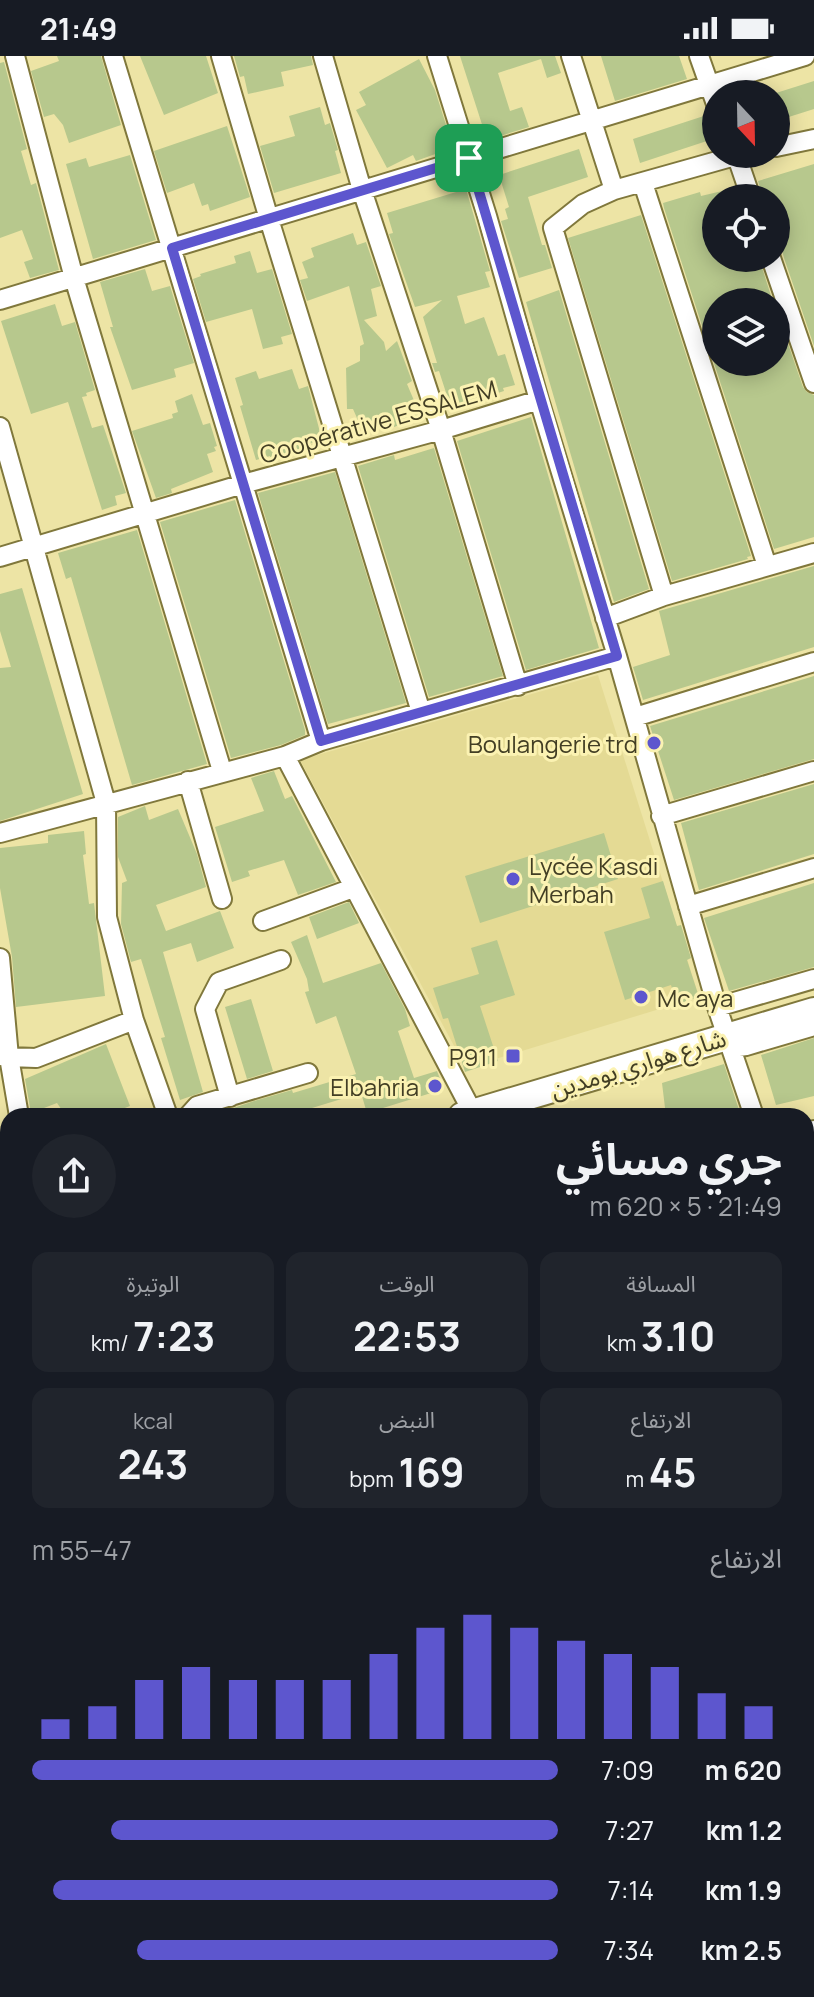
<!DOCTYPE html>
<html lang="ar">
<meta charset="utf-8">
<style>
:root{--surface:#171b24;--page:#20242c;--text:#f1f3f6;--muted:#9ea1a6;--accent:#5d56ce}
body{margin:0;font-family:Manrope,"Noto Sans Arabic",sans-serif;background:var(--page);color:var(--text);direction:rtl;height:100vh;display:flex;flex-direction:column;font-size:30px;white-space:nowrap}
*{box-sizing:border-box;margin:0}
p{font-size:26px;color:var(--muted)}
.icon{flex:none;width:44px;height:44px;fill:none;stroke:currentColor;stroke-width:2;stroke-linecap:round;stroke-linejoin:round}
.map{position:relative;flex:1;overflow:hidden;direction:ltr}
.sheet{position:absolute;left:0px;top:1052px;width:814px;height:890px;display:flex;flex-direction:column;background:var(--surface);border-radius:24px 24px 0 0;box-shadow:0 4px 20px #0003;direction:rtl}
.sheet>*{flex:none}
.needle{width:52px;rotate:158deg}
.fabs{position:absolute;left:702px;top:24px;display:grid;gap:16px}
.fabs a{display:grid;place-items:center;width:88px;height:88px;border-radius:50%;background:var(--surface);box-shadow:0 4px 20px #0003;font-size:40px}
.pin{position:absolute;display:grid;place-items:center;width:68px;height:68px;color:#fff;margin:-34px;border-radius:16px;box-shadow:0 4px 12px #0006}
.round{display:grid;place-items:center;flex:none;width:84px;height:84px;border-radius:42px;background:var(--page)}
.head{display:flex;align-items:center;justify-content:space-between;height:136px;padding:0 32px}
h1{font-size:44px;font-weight:700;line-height:60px}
.stats{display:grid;grid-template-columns:repeat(3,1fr);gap:12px;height:136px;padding:8px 32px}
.stats div{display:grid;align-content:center;border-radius:16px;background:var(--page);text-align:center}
.stats b{font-size:40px;font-weight:700}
.stats small{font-size:22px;font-weight:400}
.stats p{font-size:22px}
.chart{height:224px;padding:16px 32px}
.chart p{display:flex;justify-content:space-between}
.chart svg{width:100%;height:144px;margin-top:8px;stroke:var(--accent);stroke-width:6}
ul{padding:0 32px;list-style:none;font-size:26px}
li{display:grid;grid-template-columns:128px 96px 1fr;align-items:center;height:60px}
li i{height:20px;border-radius:10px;background:var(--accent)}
.status{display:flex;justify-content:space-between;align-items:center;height:56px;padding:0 40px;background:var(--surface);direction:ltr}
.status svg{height:22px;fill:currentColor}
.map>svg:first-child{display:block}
.built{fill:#e4da94}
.building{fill:#b7c88d}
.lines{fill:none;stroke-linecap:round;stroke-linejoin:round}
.minor-casing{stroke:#80783c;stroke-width:22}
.secondary-casing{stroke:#80783c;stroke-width:30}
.minor{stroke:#fff;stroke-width:18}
.secondary{stroke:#fff;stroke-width:26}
.route-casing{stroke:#fff;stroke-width:16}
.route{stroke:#5d56ce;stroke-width:10}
.poi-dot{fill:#5d56ce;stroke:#fbf2b2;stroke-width:3}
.labels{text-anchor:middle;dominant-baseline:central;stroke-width:6;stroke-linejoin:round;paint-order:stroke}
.street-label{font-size:24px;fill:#423e24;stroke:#fbf2b2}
.poi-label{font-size:24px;fill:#423e24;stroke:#fbf2b2;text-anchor:end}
</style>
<div class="status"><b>21:49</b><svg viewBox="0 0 49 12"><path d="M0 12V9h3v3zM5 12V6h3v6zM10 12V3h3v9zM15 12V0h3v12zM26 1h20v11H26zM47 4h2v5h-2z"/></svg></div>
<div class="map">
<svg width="814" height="1941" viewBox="0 0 814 1941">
<rect width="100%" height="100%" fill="#ede4a5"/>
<!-- built -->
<path class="built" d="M598,619L699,941L466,1012L300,704Z"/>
<!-- building -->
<path class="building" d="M57,0H101L121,69L69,87L63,69L54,58L44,61L31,15L59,5Z
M140,0H206L218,37L164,59Z
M234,0H311L313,9L281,16L284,30L248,38L244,20L240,21Z
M460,0H555L561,17L547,22L541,3L498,17L510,55L522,51L529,71L487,84Z
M601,0H679L687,23L615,45Z
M419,3L435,34L447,72L442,74L452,92L416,105L413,99L387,112L356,54L366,49L359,36Z
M4,6L27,93L21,95L31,129L36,127L59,214L30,222L24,206L33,203L22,174L0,182V7Z
M814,25V53L776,65V37Z
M320,51L325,69L330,67L338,94L335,95L341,117L274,137L260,90L295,80L289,60Z
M710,58L716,82L640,107L633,83Z
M227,70L250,141L210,155L208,148L202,150L194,127L167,137L154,95Z
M579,93L588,121L528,141L542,189H545L552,212L519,222L501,165L508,163L505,153L509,151L499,119Z
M130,99L156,184L93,203L66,108L86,102L89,111Z
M814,108V290L784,202L776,170V142H763L758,125Z
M735,132L738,142H716V202H759L773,246H716V306H776V253L803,331L807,336L814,339V481L774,493L664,152L663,147L700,136L701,140Z
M466,133L490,215L485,216L490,231L457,240L465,268L484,261L498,300L505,298L515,329L503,332L504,335L451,352L439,315L435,316L432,307H437L423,261L442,244L415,251L389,178L393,177L387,157Z
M641,159L751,500L747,501L748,503L672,525L568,182Z
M353,177L357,189L366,186L381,230L371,233L377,260L364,264L384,286L386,295L397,285L412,325L407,328L421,361L394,371L389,360L361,371L353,353H347L346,312L360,305V290L364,288L349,230L307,245L300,224L308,222L302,206L314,201L311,192Z
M250,195L257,217L272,213L292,278L281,281L283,288L263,293L252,253L206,266L193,223L201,220L200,218L236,207L234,200Z
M145,213L152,235L170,230L194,307L174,313L176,321L132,334L110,271H113L100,226Z
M559,234L649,533L614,546L526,246Z
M55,248L62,270L75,266L95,334L86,337L87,340L82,341L92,372L103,369L126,437L115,440L117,449L102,454L68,346L31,358L1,265Z
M292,313L299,333L308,330L322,384L311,387L312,391L271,403L270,400L256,404L240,350L243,349L235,322L256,315L259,323Z
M192,338L203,369L210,367L217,390L214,391L216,395L207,398L213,416L171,433L172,437L156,442L132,375L173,362L172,358L178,356L175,345Z
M531,361L599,592L526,614L457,385Z
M434,392L503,620L429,641L358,410L394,399L395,404Z
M335,416L406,647L328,668L258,437Z
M235,444L305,674V679L281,689L231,702L160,466Z
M137,474L207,708L132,729L71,521L66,523L58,497Z
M814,510V591L643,644L633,611L670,599L659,555Z
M22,532L83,738L0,765V612L11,611L0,575V538Z
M814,620V703L674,744L650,670Z
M274,715L285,743L292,740L336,826L298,839L284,804L248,815L250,820L232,826L215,771L264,755L251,722Z
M814,728V798L699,834L681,767Z
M145,750L149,764L178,753L197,798L206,831L156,849L166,875L220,855L234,892L197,906L191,887L163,896L203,1036L180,1044L161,982L165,981L141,903L131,906L121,868L122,827L127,825L118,801V761Z
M84,775L86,798L83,799L89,848L94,847L105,940L16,951L12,901L0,832V792L48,787V779Z
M604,777L618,823L480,867L465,820Z
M663,825L677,870L681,869L691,902L687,904L699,941L677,948L671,929L625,944L604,876L650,862L641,832Z
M814,827V911L729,935L704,862Z
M349,846L359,867L317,883L309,861Z
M307,879L323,927L381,907L405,953L410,970L398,975L414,1022L437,1015L444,1033L367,1057L361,1037L299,1056L300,1060H219V1057L254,1045L292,1034L293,1037L356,1018L336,960L316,968L305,936L309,935L307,923L291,886Z
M497,884L515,939L480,950L498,1005L465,1016L448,962L443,963L433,932L479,918L471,892Z
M251,943L273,1015L247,1023L225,951Z
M814,982V1040L776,1049L761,999Z
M106,988L130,1050L104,1060H66L57,1047L31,1057L25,1023Z
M724,1008L741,1060H666L662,1027Z"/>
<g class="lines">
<defs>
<path id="minor" d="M15,0L74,222L222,715
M113,0L321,685
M221,0L269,163L421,656
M323,0L362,134L441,374L518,630
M437,0L487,160L539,344L617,600L717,951L754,1060
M571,0L614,134
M699,0L716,48
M776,91L814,83
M736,98L751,142
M643,127L767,510
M771,202L814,327
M0,244L805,0
M0,371L106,747L107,861L134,964L168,1060
M0,501L243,428L441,374L539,344
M664,540L553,172L583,148L614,134L742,98
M605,562L664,540L814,497
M635,661L814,606
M285,700L473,1057
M188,725L222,843
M661,760L814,715
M0,777L285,700L321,685L617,600
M688,850L814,812
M263,865L353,832
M0,902L9,1001L36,1002L134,964
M717,951L814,923
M731,992L746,990L814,970
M0,1000L9,1001L19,1060
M230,1041L205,953L219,926L281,904
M188,1060L197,1050L308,1017
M806,1077L814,1074
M806,1200L814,1197
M806,1215L814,1240
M806,1383L814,1381
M806,1444L814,1442
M806,1750L814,1748"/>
<path id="secondary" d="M462,1060L814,955
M0,1199L8,1196"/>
</defs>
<!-- minor casing -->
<use href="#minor" class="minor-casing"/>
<!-- secondary casing -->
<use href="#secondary" class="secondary-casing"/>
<!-- minor -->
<use href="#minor" class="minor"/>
<!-- secondary -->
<use href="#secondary" class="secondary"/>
</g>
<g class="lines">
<defs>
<path id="route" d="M469,102L617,600L321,685L172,192Z"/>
</defs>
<!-- route casing -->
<use href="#route" class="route-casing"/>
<!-- route -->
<use href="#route" class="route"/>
</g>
<!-- markers -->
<g class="poi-dot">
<circle cx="654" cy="687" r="8"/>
<circle cx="513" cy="823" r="8"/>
<circle cx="641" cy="941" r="8"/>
<rect x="505" y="992" width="16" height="16" rx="4"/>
<circle cx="435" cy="1030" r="8"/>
</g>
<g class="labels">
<!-- street labels -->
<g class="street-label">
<text transform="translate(378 365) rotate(-16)">Coopérative ESSALEM</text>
<text transform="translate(638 1007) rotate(-17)">شارع هواري بومدين</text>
</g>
<!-- poi labels -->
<g class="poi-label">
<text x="638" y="687">Boulangerie trd</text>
<text x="529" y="809" text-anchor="start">Lycée Kasdi<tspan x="529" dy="28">Merbah</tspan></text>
<text x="657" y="941" text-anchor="start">Mc aya</text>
<text x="497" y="1000">P911</text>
<text x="419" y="1030">Elbahria</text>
</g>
</g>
</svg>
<div class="fabs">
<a><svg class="needle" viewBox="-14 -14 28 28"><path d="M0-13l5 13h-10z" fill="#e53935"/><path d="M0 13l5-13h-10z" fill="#9ea1a6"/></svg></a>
<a><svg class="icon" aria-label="locate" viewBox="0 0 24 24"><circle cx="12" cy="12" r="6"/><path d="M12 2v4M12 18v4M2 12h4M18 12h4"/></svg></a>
<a><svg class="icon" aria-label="layers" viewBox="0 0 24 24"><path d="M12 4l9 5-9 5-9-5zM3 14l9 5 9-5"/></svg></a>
</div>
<div class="pin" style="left:469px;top:102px;background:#1e9e55"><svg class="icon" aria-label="arrive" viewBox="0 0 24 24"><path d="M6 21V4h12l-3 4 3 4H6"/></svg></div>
<section class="sheet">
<div class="head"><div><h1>جري مسائي</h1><p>21:49 · 5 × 620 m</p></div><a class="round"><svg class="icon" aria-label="share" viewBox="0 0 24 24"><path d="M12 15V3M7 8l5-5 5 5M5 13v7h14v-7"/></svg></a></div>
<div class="stats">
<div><p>المسافة</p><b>3.10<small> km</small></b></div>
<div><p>الوقت</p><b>22:53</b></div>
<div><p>الوتيرة</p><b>7:23<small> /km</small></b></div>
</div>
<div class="stats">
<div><p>الارتفاع</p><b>45<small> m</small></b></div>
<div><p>النبض</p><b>169<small> bpm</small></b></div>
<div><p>kcal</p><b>243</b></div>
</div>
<div class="chart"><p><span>الارتفاع</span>47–55 m</p>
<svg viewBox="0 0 160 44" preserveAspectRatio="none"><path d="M5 44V38M15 44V34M25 44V26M35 44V22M45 44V26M55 44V26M65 44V26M75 44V18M85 44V10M95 44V6M105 44V10M115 44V14M125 44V18M135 44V22M145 44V30M155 44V34"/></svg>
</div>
<ul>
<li><b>620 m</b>7:09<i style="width:100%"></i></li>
<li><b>1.2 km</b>7:27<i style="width:85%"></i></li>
<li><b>1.9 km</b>7:14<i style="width:96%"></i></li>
<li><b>2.5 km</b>7:34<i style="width:80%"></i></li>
</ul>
</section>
</div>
